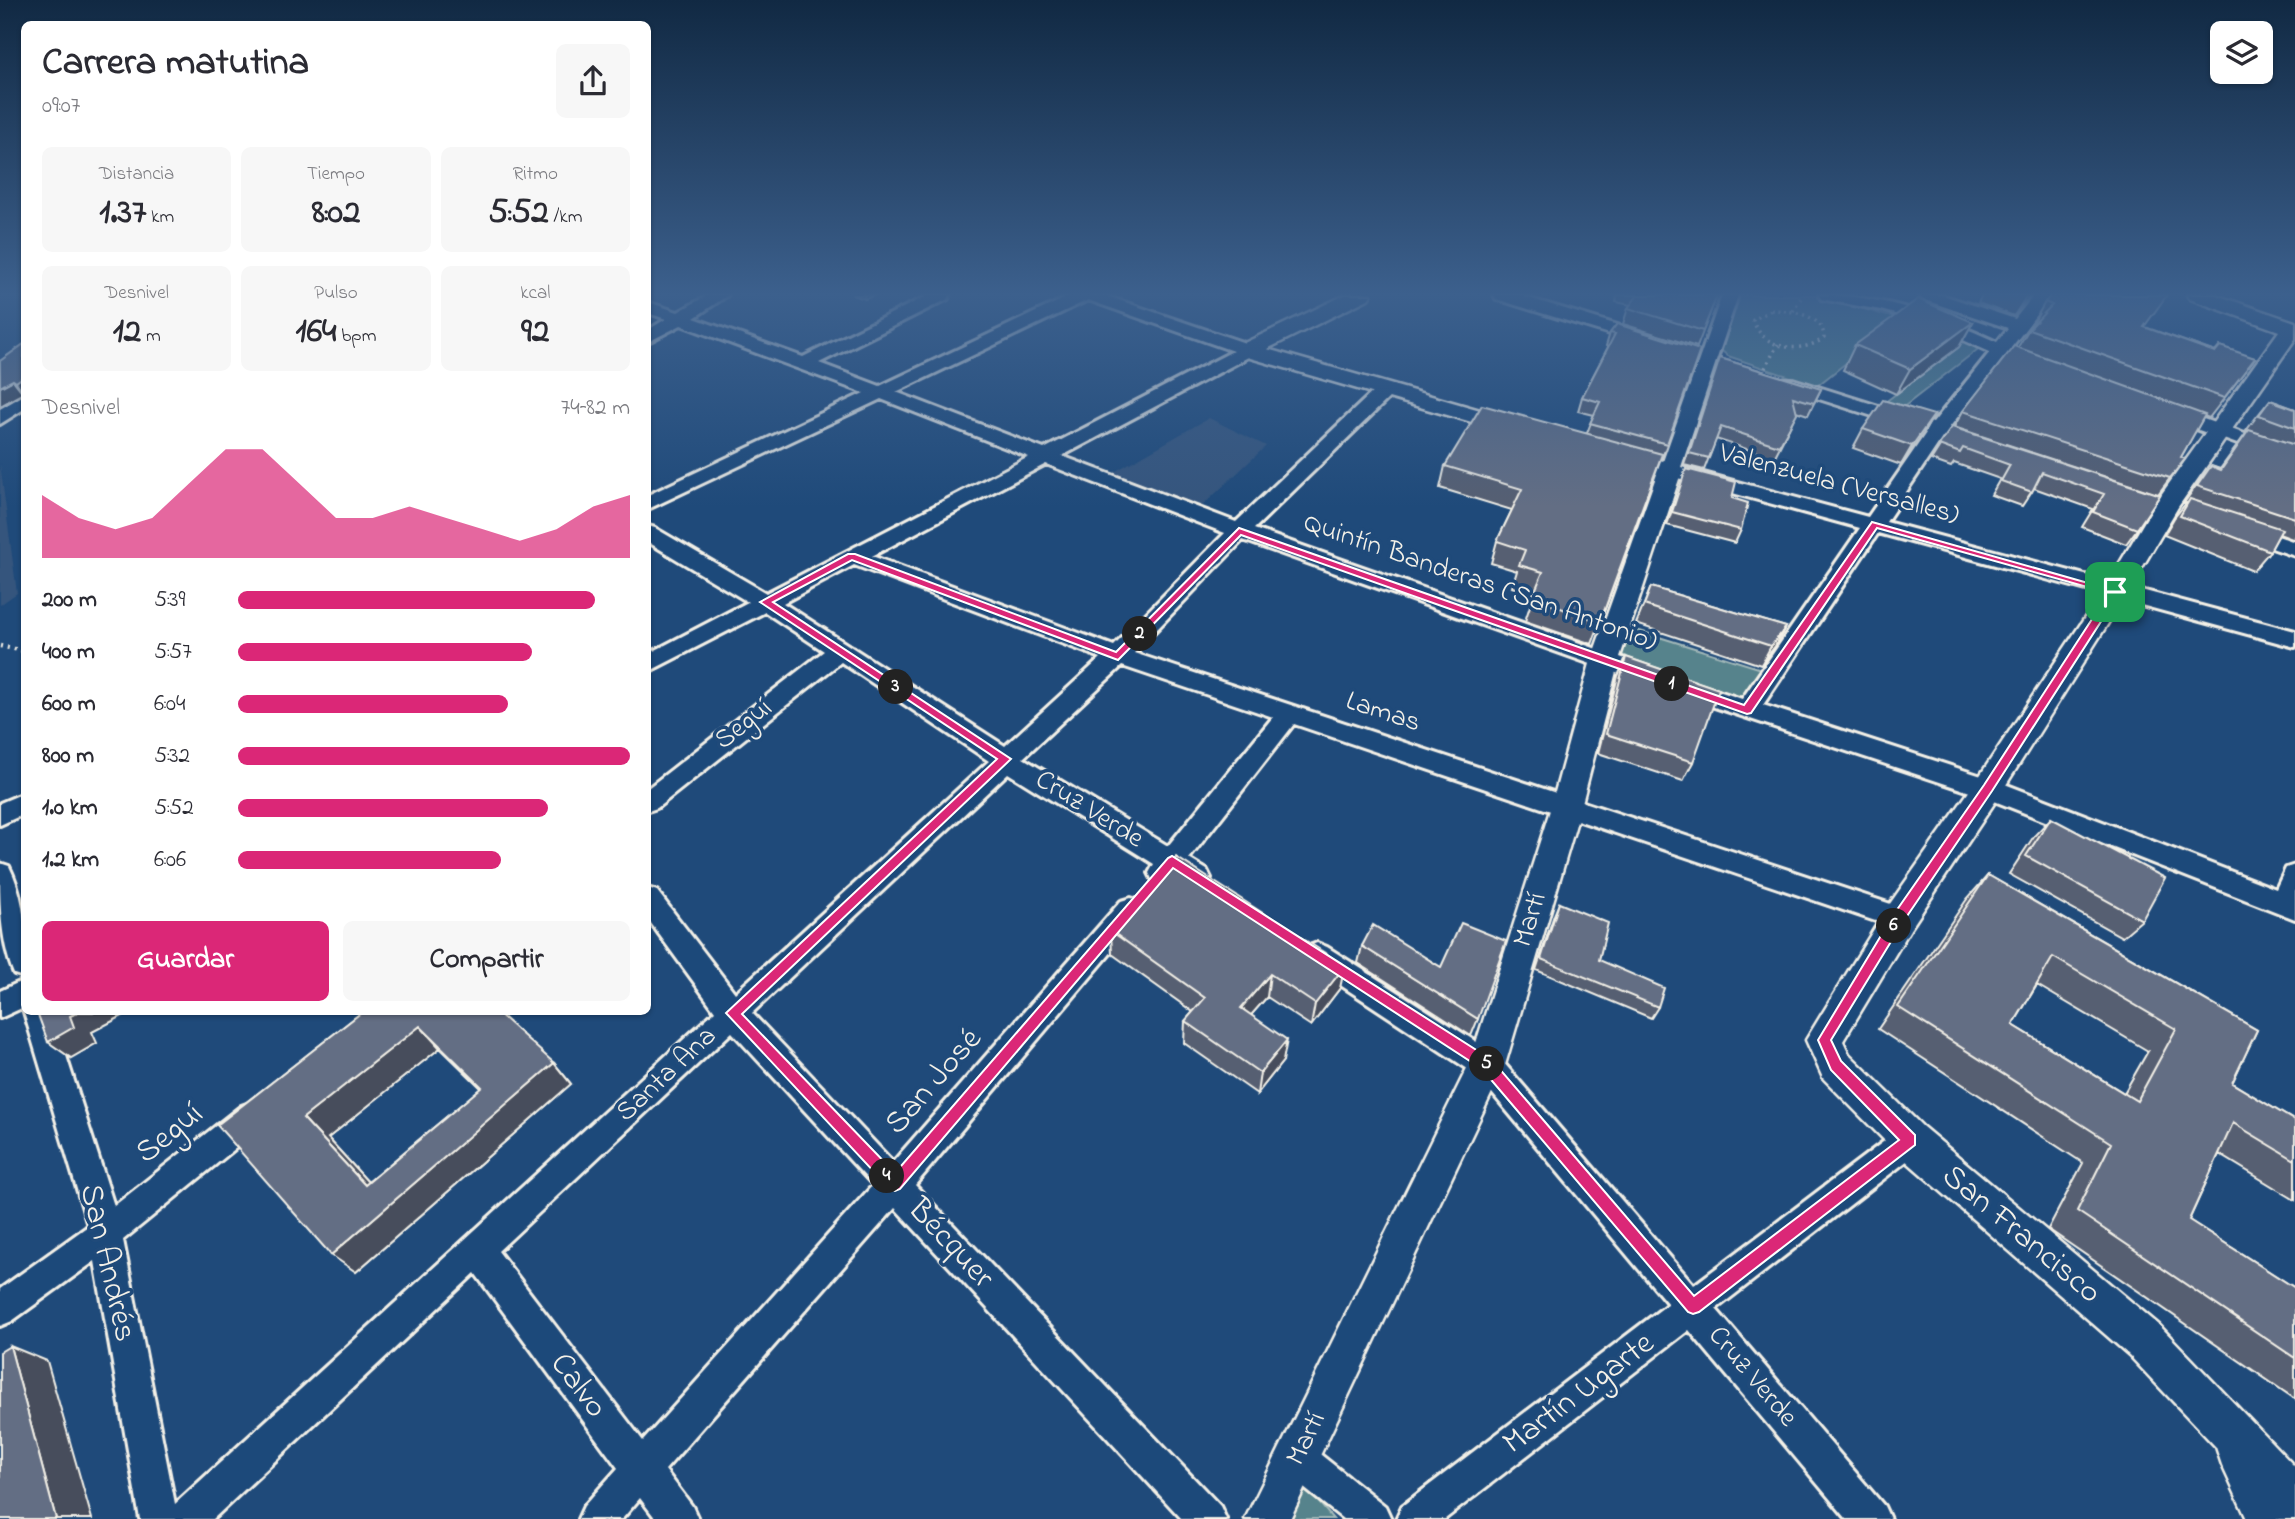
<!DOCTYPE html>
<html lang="es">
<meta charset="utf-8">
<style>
:root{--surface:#fff;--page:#f7f7f7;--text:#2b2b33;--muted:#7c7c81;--accent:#db2777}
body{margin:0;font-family:"Indie Flower",sans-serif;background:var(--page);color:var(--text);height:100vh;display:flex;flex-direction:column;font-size:26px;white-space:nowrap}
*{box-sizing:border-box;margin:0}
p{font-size:23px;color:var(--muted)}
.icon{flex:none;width:38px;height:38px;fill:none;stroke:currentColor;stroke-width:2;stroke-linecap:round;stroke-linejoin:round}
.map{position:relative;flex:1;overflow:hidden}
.panel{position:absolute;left:21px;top:21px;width:630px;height:994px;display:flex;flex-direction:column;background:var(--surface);border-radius:10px;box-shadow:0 2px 5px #0004}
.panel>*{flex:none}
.buttons{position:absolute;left:2210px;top:21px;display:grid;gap:14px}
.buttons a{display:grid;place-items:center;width:63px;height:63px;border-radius:10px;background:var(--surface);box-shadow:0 2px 5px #0004;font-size:35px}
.pin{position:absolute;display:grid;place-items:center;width:60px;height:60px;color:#fff;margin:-30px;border-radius:14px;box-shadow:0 4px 10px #0006}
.km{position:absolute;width:35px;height:35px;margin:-18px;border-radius:50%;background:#222;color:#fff;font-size:19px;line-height:35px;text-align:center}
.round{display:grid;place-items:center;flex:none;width:74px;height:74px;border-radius:10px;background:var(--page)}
.headline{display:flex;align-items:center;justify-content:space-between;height:119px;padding:0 21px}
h1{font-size:38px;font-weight:700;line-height:52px}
.figures{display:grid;grid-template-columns:repeat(3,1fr);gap:10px;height:119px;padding:7px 21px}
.figures div{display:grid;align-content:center;border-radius:10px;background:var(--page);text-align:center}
.figures b{font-size:35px;font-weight:700}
.figures small{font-size:19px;font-weight:400}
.figures p{font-size:19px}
.chart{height:196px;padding:14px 21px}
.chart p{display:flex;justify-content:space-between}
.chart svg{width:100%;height:126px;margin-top:7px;fill:var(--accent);opacity:.7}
.cta{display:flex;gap:14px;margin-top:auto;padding:14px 21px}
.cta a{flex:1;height:80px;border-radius:10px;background:var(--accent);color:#fff;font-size:28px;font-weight:700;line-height:80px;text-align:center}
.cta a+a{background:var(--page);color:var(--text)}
ul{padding:0 21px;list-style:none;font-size:23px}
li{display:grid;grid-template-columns:112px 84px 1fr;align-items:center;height:52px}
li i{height:18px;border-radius:9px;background:var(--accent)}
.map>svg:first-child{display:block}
.built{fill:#34557d}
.green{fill:#56838c;stroke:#a5baba;stroke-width:2}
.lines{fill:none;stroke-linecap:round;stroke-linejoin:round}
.minor-casing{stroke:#f4f1e8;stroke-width:6}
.major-casing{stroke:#f4f1e8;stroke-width:5}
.path-far1{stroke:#f4f1e8;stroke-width:3.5;stroke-dasharray:2 4.5;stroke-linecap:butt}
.path{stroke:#f4f1e8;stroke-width:4.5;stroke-dasharray:2 5;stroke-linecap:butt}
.minor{fill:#1f4a7a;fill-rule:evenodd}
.major{fill:#1f4a7a;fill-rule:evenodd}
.wall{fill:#565f72;stroke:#f4f1e8;stroke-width:2;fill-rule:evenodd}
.shaded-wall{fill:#464d5c;stroke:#f4f1e8;stroke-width:2}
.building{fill:#646e84;stroke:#f4f1e8;stroke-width:2;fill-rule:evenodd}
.route{fill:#db2777;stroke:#fff;stroke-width:2;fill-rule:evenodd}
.labels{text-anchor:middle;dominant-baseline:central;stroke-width:7;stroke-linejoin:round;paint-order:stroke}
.street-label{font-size:28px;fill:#f4f1e8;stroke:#1f4a7a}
.near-street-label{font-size:33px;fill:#f4f1e8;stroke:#1f4a7a}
</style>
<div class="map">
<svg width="2295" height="1519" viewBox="0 0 2295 1519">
<rect width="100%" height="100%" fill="#1f4a7a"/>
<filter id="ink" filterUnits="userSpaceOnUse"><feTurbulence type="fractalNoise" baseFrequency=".0143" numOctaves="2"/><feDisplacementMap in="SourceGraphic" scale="14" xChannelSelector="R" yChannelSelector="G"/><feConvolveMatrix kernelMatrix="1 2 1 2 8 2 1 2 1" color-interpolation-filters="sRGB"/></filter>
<g filter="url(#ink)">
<!-- built -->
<path class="built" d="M1209,418L1266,446L1199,509L1107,476Z
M0,464L17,593L0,605Z"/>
<!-- green -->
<path class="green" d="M1737,295H1818L1887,316H1903L1976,347L1977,350L1901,409L1880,406L1959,346L1899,321L1817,386L1728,356L1717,347Z
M1627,627L1762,669L1742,701L1617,660Z
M1305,1486L1333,1519H1289Z"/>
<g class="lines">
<defs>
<path id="minor" d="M708,295H728L694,318L803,357L929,295H950L948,299L819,363L880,386L1072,295H1104L1254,346L1257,350L1254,354L1062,456L1236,522L1377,388H1391L1393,392L1391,396L1254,529L1660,671L1664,677L1660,683L1652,685L1644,683L1243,540L1134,653L1909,910L1913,918L1909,926L1899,929L1294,724L1189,859L1207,870L1211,878L1207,886L1198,889L1174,877L1162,884L1153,881L1149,873L1154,864L1008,773L752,1013L893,1162L1121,901L1131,898L1141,901L1144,909L1141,917L915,1185L1220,1506L1226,1519H1182L895,1208L665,1470L692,1506L698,1519H656L640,1498L622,1519H578L584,1506L618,1468L475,1273L213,1519H140L95,1261L12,1321L0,1326V1289L88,1226L24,1012V1010L52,1012L114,1206L241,1106L252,1102L263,1106L267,1116L263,1126L123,1240L175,1504L715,1011L648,919V888L657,891L735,993L989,761L841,662L657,808L648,811V788L824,651L765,612L648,672V654L748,602L648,542V526L655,528L766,593L1029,457L881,399L648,509V495L864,393L681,325L648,342V330L666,319L648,313V302L678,312ZM1088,300L1233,351L1044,449L896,392ZM1046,464L1225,533L1114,646L872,556ZM854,565L1101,658L1005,746L783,603ZM1122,666L1273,717L1168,846L1023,758ZM732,1032L873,1185L643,1441L498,1251Z
M1494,295H1519L1651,335L1654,339L1645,344L1639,343L1496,299Z
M1722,295H1738L1681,467L1868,517L1926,433L1781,387L1778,383L1781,379H1793L1933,423L1990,352L1923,322L1881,310L1821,299L1819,295C1884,295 1939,316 1997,342L2008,328L1922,299L1920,295H1943L2015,319L2034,295H2051L2011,348L2023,356L2020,360L2014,361L2003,358L1949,428L1986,440L1989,444L1986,448L1979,450L1942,438L1886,522L2295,631V647L1878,533L1763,705L1997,781L2276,889L2286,868L2295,865V919L1979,795L1678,695L1674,689L1678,683L1686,680L1742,699L1860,528L1663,474L1660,470Z
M24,395V409L0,424V409Z
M2170,407L2295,452V465L2163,417L2161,413L2163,409Z
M2246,525L2295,542V556L2239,537L2236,532L2239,527Z
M24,793V814L0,825V803Z
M0,863L9,866C26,900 27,941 24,977L14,974C0,939 0,901 0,863Z
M1317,943L1327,947L1497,1055L1694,1285L1899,1130L1910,1125L1921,1130L1925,1140L1921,1150L1716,1309L1884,1506L1890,1519H1847L1689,1330L1445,1519H1396L1402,1506L1668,1304L1477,1075L1307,963L1303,955L1307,947Z
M24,980V1007L0,1018V991Z
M1298,1442L1311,1447L1385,1506L1391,1519H1343L1285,1473L1280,1460L1285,1447Z"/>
<path id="major" d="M1345,295H1371L1368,299L1267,349L1522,422L1526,427L1522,432H1506L1240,355L1237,350L1240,345Z
M2187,295H2216L2295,322V339L2178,507L2124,598L1999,796L1911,928L1843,1041L1849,1054L1923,1127L2159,1325L2295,1467V1519H2247L2222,1465L2216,1447L2129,1355L1897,1153L1823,1078L1806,1040L1887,908L1977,780L2106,586L2158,499L2279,331L2190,299Z
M1619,449L1678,465L1682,470L1619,660L1581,807L1505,1065L1290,1519H1245L1470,1062L1551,807L1591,660L1657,474L1611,461L1607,456L1611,451Z"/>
</defs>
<!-- minor casing -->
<use href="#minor" class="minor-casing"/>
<!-- major casing -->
<use href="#major" class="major-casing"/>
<!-- path-far1 -->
<path class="path-far1" d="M1771,310C1789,310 1824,314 1824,338C1801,355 1762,349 1753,320Z
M1793,311L1803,295
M1762,374L1778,344"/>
<!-- path -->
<path class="path" d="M0,646L24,651"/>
<!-- minor -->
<use href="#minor" class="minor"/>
<!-- major -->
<use href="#major" class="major"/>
</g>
<!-- wall -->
<path class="wall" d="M852,295H875L865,299Z
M1615,295H1717L1697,347L1623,324L1628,308L1631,305L1616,302L1617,296Z
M1982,295H2031L2014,316L1978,303Z
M2045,302L2145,327L2215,352L2255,358L2209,418L2204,416L2181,457L2170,478L2158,494L1954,427L1963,411L2018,347L2029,329L2035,323L2034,322Z
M1973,322L1959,347L1896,394L1843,370L1855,345Z
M1617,324L1667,444L1662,458H1661L1592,644L1525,621L1534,594L1512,587L1517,571L1491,563L1497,541L1512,510L1440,488L1445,466L1587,433L1594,415L1578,411L1582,397L1608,347L1606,346L1610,333Z
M24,344V394L23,393L0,406V361Z
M1720,358L1821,389L1808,415L1796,411L1791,425L1774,458L1716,439L1704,470L1684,465Z
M2270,400L2295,409V540L2279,534L2270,551L2253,571L2164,535L2174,518L2186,503H2184L2198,483L2211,466L2220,469L2247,432L2246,431L2257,416Z
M1934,415L1923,434L1901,465L1853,448L1863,429Z
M1952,427L2160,495L2137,529L2126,544L2082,527L2093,509L2034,488L2022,506L1991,495L2000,479L1954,463L1951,467L1931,460Z
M1686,469L1732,498L1741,530L1735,543L1667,525Z
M1651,587L1786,627L1775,646L1761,665L1636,624Z
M1626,657L1693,762L1683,781L1598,753L1618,676Z
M2051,818L2142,920L2122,937L2009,874L2034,836Z
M1988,875L2257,1030L2232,1083L2295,1121V1200L2219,1154L2189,1220L2295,1288V1399L2048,1229L2083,1163L1878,1029L1967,899ZM2037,985L2148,1051L2124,1093L2013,1025Z
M1559,903L1599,960L1658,1007L1651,1018L1536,970L1554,915Z
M1111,931L1340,988L1311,1026L1267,997L1251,1015L1283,1061L1257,1094L1184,1043L1185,1021L1193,1012L1112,954Z
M1362,946L1478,1019L1471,1036L1358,963Z
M362,1012L554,1063L571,1084L356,1272L217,1125ZM440,1048L481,1088L368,1182L328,1138Z"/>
<!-- shaded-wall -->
<path class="shaded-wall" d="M864,295H875L865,299Z
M2027,295H2031L2014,316Z
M1973,322L1959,347L1896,394L1910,369Z
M24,376V392L16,382Z
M13,380L23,393L0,406V387Z
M1934,415L1923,434L1901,465L1912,446Z
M1786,627L1775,646L1761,665L1771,646Z
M1345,966L1340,988L1311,1026L1315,1004Z
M1270,974L1267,997L1238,1030L1241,1008Z
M78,1012H130L92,1032L97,1043L71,1058L48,1042L70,1016Z
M420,1026L440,1048L328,1138L388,1204L365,1185L303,1118Z
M1287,1040L1283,1061L1257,1094L1260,1073Z
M554,1063L571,1084L356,1272L331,1255Z
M10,1346L47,1361L92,1519H56Z"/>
<!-- building -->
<path class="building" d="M1638,295H1717L1703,331L1628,308Z
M2051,295H2167L2144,327L2215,352L2220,346L2255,358L2224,398L2029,329L2052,305L2045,302Z
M1918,299L1973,322L1910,369L1855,345Z
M1617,324L1700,350L1667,444L1590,423L1600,402L1582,397L1615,334L1610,333Z
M24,344V376L16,382L13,380L0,387V361Z
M2014,346L2205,415L2181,457L2185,459L2170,478L1963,411Z
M1720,358L1821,389L1814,403L1793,397L1797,413L1779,446L1721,427L1709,458L1689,453Z
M1883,400L1934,415L1912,446L1863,429Z
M2270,400L2295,409V428L2259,415Z
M1482,405L1662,454L1600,622L1532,598L1543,572L1519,565L1525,550L1497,541L1522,489L1445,466Z
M1952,427L2160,495L2137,529L2093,512L2104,494L2042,472L2032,492L2001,481L2010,465L1963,448L1960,453L1939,445Z
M2249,430L2295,445V518L2197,486L2211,466L2221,470Z
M1686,469L1736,482L1732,498L1748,503L1741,530L1672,512Z
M2190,499L2282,529L2270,551L2180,516Z
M1651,587L1786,627L1771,646L1644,605Z
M1626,657L1719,689L1693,762L1606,734Z
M2051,818L2165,878L2142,920L2026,856Z
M1176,857L1345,966L1315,1004L1270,974L1241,1008L1287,1040L1260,1073L1185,1021L1205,998L1111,931Z
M1988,875L2257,1030L2232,1083L2295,1121V1160L2233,1123L2189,1220L2295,1288V1358L2077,1211L2111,1143L1898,1007ZM2053,957L2176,1029L2137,1101L2013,1025Z
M1559,903L1608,923L1599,960L1664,988L1658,1007L1541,959Z
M1461,923L1506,941L1478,1019L1362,946L1373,925L1441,967Z
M37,1012H78L70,1016L74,1027L48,1042Z
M362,1012H497L554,1063L331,1255L217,1125ZM420,1026L482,1087L365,1185L303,1118Z
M10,1346L56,1519H0V1352Z"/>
</g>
<!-- sky -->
<linearGradient id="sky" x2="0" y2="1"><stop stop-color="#112943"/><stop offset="0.58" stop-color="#3c608d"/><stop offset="1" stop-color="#3c608d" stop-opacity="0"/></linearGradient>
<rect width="2295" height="507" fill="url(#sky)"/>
<!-- route -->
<path class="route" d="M1872,522L2120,592L1992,791L1903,922L1831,1040L1841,1061L1915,1135V1145L1699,1312L1693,1314L1688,1312L1482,1069L1173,868L900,1189L895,1191L890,1189L726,1013L997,759L760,602L848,554H855L1116,652L1239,528L1744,705ZM1877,528L2109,593L1984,785L1894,914L1818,1040L1831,1070L1899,1140L1694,1296L1492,1060L1172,856L1168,858L895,1173L742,1014L1011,759L773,602L852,560L1118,660L1241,535L1747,714L1751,713Z"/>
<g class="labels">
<!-- street labels -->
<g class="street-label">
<text transform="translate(1839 485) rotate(15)">Valenzuela (Versalles)</text>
<text transform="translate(1480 583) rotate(19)">Quintín Banderas (San Antonio)</text>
<text transform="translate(1383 713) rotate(18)">Lamas</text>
<text transform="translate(744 725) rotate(-38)">Seguí</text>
<text transform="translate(1089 810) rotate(32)">Cruz Verde</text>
<text transform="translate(1531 920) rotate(-73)">Martí</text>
<text transform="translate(667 1075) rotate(-43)">Santa Ana</text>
<text transform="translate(1752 1377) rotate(50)">Cruz Verde</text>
<text transform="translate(1307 1439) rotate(-64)">Martí</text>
</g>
<!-- near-street labels -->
<g class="near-street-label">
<text transform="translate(934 1082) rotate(-49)">San José</text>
<text transform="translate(170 1134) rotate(-39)">Seguí</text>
<text transform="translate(2021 1235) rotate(40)">San Francisco</text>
<text transform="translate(950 1244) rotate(47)">Bécquer</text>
<text transform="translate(107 1263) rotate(77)">San Andrés</text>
<text transform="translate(578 1386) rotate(53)">Calvo</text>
<text transform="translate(1579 1394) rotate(-37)">Martín Ugarte</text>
</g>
</g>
</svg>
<div class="buttons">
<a><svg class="icon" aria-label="layers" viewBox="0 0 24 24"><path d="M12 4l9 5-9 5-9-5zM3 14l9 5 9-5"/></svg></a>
</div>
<div class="pin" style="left:2115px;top:592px;background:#1e9e55"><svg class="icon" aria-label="arrive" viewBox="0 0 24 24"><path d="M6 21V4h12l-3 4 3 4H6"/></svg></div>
<b class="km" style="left:1672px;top:684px">1</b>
<b class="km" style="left:1140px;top:634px">2</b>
<b class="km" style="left:896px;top:687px">3</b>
<b class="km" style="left:887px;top:1176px">4</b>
<b class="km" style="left:1487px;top:1064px">5</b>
<b class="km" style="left:1894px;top:926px">6</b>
<section class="panel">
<div class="headline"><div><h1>Carrera matutina</h1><p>09:07</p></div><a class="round"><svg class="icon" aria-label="share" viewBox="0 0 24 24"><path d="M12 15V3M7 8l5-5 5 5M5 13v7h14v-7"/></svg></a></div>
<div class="figures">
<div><p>Distancia</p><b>1.37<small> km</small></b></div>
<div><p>Tiempo</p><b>8:02</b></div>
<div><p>Ritmo</p><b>5:52<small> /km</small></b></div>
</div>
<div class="figures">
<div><p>Desnivel</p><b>12<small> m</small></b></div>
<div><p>Pulso</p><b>164<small> bpm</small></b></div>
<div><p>kcal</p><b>92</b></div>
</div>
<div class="chart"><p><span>Desnivel</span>74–82 m</p>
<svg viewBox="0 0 160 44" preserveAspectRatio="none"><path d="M0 44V22L10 30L20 34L30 30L40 18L50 6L60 6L70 18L80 30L90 30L100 26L110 30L120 34L130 38L140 34L150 26L160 22V44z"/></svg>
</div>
<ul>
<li><b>200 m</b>5:39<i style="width:91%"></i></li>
<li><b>400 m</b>5:57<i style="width:75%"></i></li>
<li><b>600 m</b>6:04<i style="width:69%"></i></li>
<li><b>800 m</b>5:32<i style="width:100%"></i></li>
<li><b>1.0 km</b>5:52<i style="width:79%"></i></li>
<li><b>1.2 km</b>6:06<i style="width:67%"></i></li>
</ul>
<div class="cta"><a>Guardar</a><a>Compartir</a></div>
</section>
</div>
